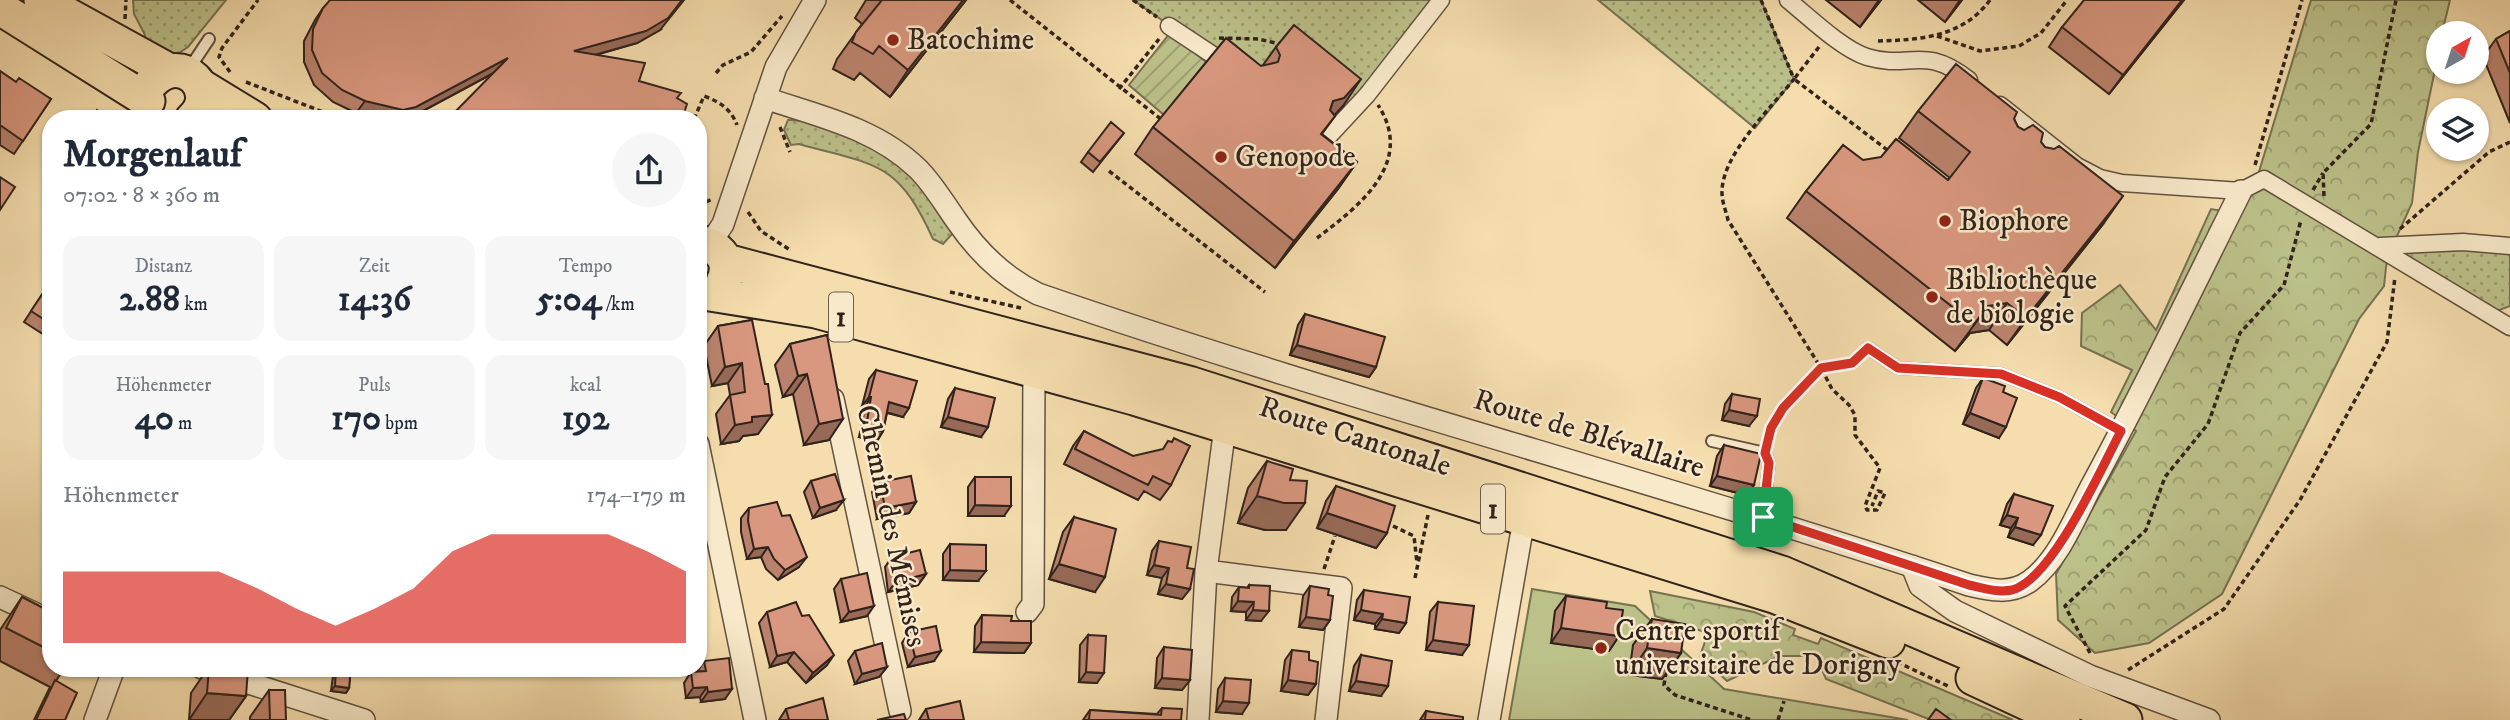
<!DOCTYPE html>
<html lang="de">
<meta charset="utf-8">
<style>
:root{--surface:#fff;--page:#f6f6f7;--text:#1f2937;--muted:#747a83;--accent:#d93025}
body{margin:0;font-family:"IM FELL DW Pica",serif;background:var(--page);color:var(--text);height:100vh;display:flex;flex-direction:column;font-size:26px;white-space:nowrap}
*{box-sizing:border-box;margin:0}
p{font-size:23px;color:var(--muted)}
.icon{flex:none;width:38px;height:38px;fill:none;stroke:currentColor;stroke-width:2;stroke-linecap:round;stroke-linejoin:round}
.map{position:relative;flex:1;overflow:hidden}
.sheet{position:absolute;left:42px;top:110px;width:665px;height:567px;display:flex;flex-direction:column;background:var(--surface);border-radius:28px;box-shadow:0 2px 5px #0004}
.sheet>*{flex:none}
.needle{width:46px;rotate:39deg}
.fabs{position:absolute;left:2426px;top:21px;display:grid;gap:14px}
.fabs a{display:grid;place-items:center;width:63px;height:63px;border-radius:50%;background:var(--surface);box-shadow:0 2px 5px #0004;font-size:35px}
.pin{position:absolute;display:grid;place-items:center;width:60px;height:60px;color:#fff;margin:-30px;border-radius:14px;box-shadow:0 4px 10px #0006}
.round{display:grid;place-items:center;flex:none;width:74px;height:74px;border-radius:37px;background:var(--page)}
.headline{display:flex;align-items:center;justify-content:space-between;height:119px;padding:0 21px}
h1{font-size:38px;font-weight:700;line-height:52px}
.metrics{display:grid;grid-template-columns:repeat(3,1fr);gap:10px;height:119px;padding:7px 21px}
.metrics div{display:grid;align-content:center;border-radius:18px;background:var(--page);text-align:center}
.metrics b{font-size:35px;font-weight:700}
.metrics small{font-size:19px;font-weight:400}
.metrics p{font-size:19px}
.chart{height:196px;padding:14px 21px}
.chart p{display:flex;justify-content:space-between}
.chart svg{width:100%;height:126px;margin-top:7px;fill:var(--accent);opacity:.7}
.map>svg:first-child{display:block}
.grass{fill:url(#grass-dots);stroke:#767252;stroke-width:2}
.forest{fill:url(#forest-crowns);stroke:#767252;stroke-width:2}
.garden{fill:url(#garden-furrows);stroke:#767252;stroke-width:2}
.pitch{fill:#bcc089;stroke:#767252;stroke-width:2}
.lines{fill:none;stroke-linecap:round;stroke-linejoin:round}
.service-casing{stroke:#625240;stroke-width:14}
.pedestrian-casing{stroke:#625240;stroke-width:19}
.minor-casing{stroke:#625240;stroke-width:24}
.primary-casing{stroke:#31231c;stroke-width:37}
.path{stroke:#31231c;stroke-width:3.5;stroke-dasharray:5 3.5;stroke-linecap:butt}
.service{stroke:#f8e9ca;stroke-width:10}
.pedestrian{stroke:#f8e9ca;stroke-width:16}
.minor{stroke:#f8e9ca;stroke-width:21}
.primary{stroke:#f5ddad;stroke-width:33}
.wall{fill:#ba826c;stroke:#31231c;stroke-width:2}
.shaded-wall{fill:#976a58;stroke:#31231c;stroke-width:2}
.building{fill:#d8977e;stroke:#31231c;stroke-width:2}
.route-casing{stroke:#fff;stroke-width:14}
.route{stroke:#d93025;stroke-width:9}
.poi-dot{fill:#8f2418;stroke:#f8e9ca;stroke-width:2.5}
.labels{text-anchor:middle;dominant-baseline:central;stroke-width:5;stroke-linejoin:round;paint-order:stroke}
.shield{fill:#f8e9ca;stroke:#6d5e50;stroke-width:2}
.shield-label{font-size:28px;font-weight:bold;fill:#31231c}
.poi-label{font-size:30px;fill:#31231c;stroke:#f8e9ca;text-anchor:start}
.street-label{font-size:30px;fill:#31231c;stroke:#f8e9ca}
</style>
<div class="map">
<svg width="2510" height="720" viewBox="0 0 2510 720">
<defs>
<pattern id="grass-dots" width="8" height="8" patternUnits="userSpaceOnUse" patternTransform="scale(1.75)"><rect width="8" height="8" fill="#bcc089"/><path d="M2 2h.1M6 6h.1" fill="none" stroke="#999c6f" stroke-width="1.8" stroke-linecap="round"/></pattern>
<pattern id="forest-crowns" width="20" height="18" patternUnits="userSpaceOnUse" patternTransform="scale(1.75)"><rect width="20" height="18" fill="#bcc089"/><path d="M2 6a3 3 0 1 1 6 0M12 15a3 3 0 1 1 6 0" fill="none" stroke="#999c6f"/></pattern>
<pattern id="garden-furrows" width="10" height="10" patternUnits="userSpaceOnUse" patternTransform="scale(1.75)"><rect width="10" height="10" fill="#bcc089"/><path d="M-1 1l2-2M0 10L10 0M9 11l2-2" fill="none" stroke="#999c6f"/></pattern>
</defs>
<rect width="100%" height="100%" fill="#f5ddad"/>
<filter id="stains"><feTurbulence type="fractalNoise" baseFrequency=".00286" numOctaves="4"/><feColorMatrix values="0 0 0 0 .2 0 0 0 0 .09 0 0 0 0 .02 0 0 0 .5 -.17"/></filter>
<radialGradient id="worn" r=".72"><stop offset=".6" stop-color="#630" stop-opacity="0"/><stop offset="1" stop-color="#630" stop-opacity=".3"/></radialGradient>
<!-- grass -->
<path class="grass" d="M133,0H226L188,47L176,55L143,43L145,35L134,14Z
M1133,0H1441L1367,95L1345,108L1275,52L1251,82Z
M1598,0H1761L1794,79L1755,128Z
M788,120C808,119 823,127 841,134C905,159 916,178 953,233L943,244L933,239C897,160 877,166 799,144L791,145L784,130Z
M2427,246L2510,250V306L2497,311L2397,251Z"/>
<!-- forest -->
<path class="forest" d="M2311,0H2450L2442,33H2438V55L2418,152L2412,203L2387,258L2384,286L2359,319L2222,594L2149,643L2095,653L2058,620L2056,574L2136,431L2111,412L2132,370L2081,346L2082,313L2120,285L2156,330L2211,209L2241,214L2258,175Z
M1650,591L1754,612L1795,629L1793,635L1818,644L1821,638L2013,720H1931L1826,679L1816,656H1779L1727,681L1700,656L1708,633L1655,616Z"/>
<!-- garden -->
<path class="garden" d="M1170,33L1206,62L1164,115L1129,85Z"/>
<!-- pitch -->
<path class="pitch" d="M1532,589L1635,606L1724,689L1908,720H1509Z"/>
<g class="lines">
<defs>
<path id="service" d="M189,69L209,39
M1868,348L1898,368L2001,374L2059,397L2121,431
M1712,441L1765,453L1769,463L1763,517"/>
<path id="pedestrian" d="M1788,0C1809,17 1842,49 1867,57C1910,70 1924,44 1969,80
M1169,26L1228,65
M2000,105L2077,166L2100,178L2122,183L2241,191L2264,179L2510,327
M1322,135L1328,137L1367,95L1441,0
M2380,246L2463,242L2510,246"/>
<path id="minor" d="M765,98C818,116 876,128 918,169C933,184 944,203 956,220C977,251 1005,278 1038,294C1346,400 1660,482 1969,585C1990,590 2011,595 2030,581C2060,559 2076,514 2093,483C2145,387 2192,289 2241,191
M710,244L723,224L776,67L815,0
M833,399L900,711
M698,444L755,720
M1912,566L1920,586L1955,611L2090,676L2209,720
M1206,571L1341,588L1326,720
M0,597L51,621
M1027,612L1033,604L1034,370
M202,668L364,720
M95,720L114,668
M1198,720L1206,571L1225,427
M1489,720L1521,536L1529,520"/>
<path id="primary" d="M41,0L168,70
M0,8L148,101
M152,82C182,50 222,92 192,119
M201,86L255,119
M698,242C719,246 733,260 723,282
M726,261L1192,384L1782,573L2125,720
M710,294L816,311L1134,398L1774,596L1888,641
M1973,678L2063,720"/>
</defs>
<!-- service casing -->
<use href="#service" class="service-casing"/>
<!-- pedestrian casing -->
<use href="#pedestrian" class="pedestrian-casing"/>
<!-- minor casing -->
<use href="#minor" class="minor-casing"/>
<!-- primary casing -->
<use href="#primary" class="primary-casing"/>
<!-- path -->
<path class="path" d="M1010,0L1162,120
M1133,0L1157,17
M1761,0L1794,79C1772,107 1721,155 1722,193C1722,202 1726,211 1728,220L1821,368L1852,363L1859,356
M125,19L126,0
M1937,36L1980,51L2019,46L2041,33L2067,0
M1219,38L1258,39L1280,44
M1878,41C1920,40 1963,37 1990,0
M1819,47L1794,79L1890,152
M230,72L219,57L222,48L258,0
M716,73L723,65L751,52L782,16
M246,82L341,119
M1119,89L1159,39
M694,119L704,96C720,102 731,109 737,125
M780,127L790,152
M2255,165L2302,0
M1109,171L1265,292
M2313,190L2323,173
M2324,196L2323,173L2371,124L2396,0
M698,205L713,199
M748,212L761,231L790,250
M2400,229L2489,152L2510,142
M1317,238C1361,205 1415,162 1378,105
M950,292L1021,308
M1769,442C1774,411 1799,390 1821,368L1832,389L1849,405L1855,415V435L1880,468L1865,506L1867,510H1877L1885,493L1878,491L1872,506
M1393,526L1414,536L1417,563
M1324,569L1335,536
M1415,578L1428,515
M2090,653L2065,606L2146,530L2165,477L2208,424L2240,333L2284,285L2301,220
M1897,662L1950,687
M2128,670L2224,609L2300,500L2387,342L2395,277
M1666,672L1664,685L1675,695L1752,720
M1778,720L1784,701"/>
<!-- service -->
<use href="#service" class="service"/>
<!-- pedestrian -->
<use href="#pedestrian" class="pedestrian"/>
<!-- minor -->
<use href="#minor" class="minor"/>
<!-- primary -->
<use href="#primary" class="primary"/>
</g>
<!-- wall -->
<path class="wall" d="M866,0H966L890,97L860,73L854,80L833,69L837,59L862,24L855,18Z
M1826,0H1881L1860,27Z
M1918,0H1962L1945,22Z
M2184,0L2109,94L2049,47L2062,27Z
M323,8L660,30L637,43L596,55L492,74L408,119H382L356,113L333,102L314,85L304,62V41L315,20Z
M2510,31V123L2483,57L2496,39Z
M1276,47L1343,106L1334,115L1335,116L1322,134L1357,162L1338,189L1275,268L1135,154L1153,127L1263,65Z
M0,71L16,82L51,99L14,154L0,145Z
M1918,111L2014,119L2018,127L2041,142L2104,223L2007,345L1989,330L1970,333L1955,351L1787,218L1806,191L1863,160L1948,180L1950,178L1899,138Z
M1124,133L1093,172L1081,162L1088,152Z
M43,293L51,298V336L49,338L24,322Z
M1305,314L1376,367L1369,377L1290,355L1298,325Z
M752,320L758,434L743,436L739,441L721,444L716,414L730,395L728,383L712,386L704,346L718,326Z
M827,335L829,440L804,445L793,394L783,397L775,365L790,344Z
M876,370L903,417L887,413L883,431L877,441L859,437L865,407L862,406L869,379Z
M1983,378L2003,392L1999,438L1963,424L1976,388Z
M955,388L981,437L941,427L948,399Z
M1732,394L1749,426L1722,420L1725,404Z
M1084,431L1171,485L1160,500L1144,491L1138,500L1064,464L1073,446Z
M1724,445L1746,495L1710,486L1717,456Z
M1267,461L1290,480L1286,530H1265L1238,523L1248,488Z
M975,477L1004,516H968V487Z
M811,481L836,510L813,518L804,492Z
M880,482L916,502L909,513L877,519L872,492Z
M1336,486L1387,533L1376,548L1317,528L1326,501Z
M2014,494L2033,545L2008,537L2011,528L2000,525L2007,504Z
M749,508L782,516L799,567L778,580L766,569L761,557L747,559L741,532V518Z
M1074,517L1095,592L1049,579L1063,532Z
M1159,541L1187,568L1190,589L1182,599L1158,594L1162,578L1147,575L1152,551Z
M950,544L978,581L943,580V554Z
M892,557L926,574L918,585L888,592L885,567Z
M841,579L867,616L841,622L834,589Z
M1249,585L1261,621L1246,620V612L1231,611L1232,597L1239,587L1247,588Z
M1310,586L1328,595L1330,620L1323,630L1299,627L1303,596Z
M1364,590L1406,623L1399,633L1375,629V624L1354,620L1357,600Z
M1566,596L1606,608L1619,636L1609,651L1551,643L1555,611Z
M22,597L51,612V668H64L56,681L65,720H34L50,687L0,661V630Z
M1438,602L1462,655L1426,650L1430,612Z
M767,612L802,616L827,665L806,683L787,662L770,667L759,623Z
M982,615L1011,621L1031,643L1024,653L974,652L975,626Z
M1652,619L1681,653L1662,679L1629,675L1633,645Z
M909,632L934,661L908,667L902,643Z
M1088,635L1097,683L1079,682L1080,645Z
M1164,647L1190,680L1182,690L1155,688L1157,658Z
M1292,650L1309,660L1316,684L1308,695L1281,691L1285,660Z
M855,651L887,667L879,677L855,684L848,661Z
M1361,655L1381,696L1349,691L1354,666Z
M704,661L725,699L701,702L700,697L686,698L684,683L691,672H697Z
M208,668H238L246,696L229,720H189L191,693Z
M334,668H351L349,688L346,693L331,691Z
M1225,678L1242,714L1216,712L1218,689Z
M269,690L286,720H250V717Z
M1162,708L1181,720H1083L1090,710L1157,714Z
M786,709L828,720H779Z
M926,709L964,720H919Z
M1426,711L1463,720H1420Z"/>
<!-- shaded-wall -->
<path class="shaded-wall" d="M682,0H684L660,30L637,43L566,63L574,51Z
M963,0H966L890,97L908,70Z
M1879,0H1881L1860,27Z
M1960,0H1962L1945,22Z
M2182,0H2184L2109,94L2123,75Z
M508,58L499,70L408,119H382L356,113L365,101Z
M1361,79L1343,106L1325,125L1333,101Z
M1357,162L1338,189L1275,268L1294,241Z
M2123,196L2104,223L2007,345L2026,318Z
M2007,303L1989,330L1970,333L1955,351L1988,306Z
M1297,345L1376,367L1369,377L1290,355Z
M742,363L728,383L712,386L725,367Z
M807,374L793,394L783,397L798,376Z
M869,397H871L865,407L862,406Z
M889,402L909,408L903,417L882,411Z
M1729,410L1757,416L1749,426L1722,420Z
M1970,413L2006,427L1999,438L1963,424Z
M772,415L758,434L743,436L739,441L721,444L735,425L752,417Z
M948,417L988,427L981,437L941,427Z
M843,419L829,440L804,445L819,424Z
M866,428L883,431L877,441L859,437Z
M1717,476L1754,485L1746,495L1710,486Z
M1257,496L1305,503L1286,530H1265L1238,523Z
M844,500L836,510L813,518L820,508Z
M916,502L909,513L877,519L885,508Z
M975,505L1011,506L1004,516H968Z
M1327,513L1387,533L1376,548L1317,528Z
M2007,515L2018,518L2011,528L2000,525Z
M2015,527L2041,535L2033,545L2008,537Z
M768,547L761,557L747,559L754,549Z
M807,557L799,567L778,580L785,570Z
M1059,564L1105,577L1095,592L1049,579Z
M1154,565L1169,568L1162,578L1147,575Z
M950,570L986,571L978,581L943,580Z
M926,574L918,585L888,592L896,582Z
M1166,584L1190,589L1182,599L1158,594Z
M1238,601L1254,602L1246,612L1231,611Z
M874,606L867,616L841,622L849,612Z
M1253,610L1269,611L1261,621L1246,620Z
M1361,610L1383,614L1375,624L1354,620Z
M1306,617L1330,620L1323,630L1299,627Z
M1382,619L1406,623L1399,633L1375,629Z
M1561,628L1619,636L1609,651L1551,643Z
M1433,640L1469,645L1462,655L1426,650Z
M981,642L1031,643L1024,653L974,652Z
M1647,648L1681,653L1662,679L1629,675Z
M941,651L934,661L908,667L915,657Z
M794,652L787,662L770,667L777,656Z
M834,655L827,665L806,683L813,673Z
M887,667L879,677L855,684L862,674Z
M1086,672L1104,673L1097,683L1079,682Z
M1162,678L1190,680L1182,690L1155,688Z
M1288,680L1316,684L1308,695L1281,691Z
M1356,681L1388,686L1381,696L1349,691Z
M335,686L349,688L346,693L331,691Z
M707,687L700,697L686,698L693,688Z
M732,689L725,699L701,702L708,692Z
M207,693L246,696L229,720H189Z
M1223,701L1249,703L1242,714L1216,712Z"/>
<!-- building -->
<path class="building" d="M330,0H682L668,18L646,31L574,51L645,63L639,81L681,93L677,98L687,104L682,119H448L508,58L416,107L403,110L365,101L342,90L322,73L312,50L313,29L323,8Z
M882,0H963L908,70L879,46L873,54L852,42L856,32Z
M2084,0H2182L2123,75L2062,27Z
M1294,25L1361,79L1344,98L1333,101L1330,110L1335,116L1321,134L1357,162L1294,241L1153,127L1226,38L1261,66L1278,62L1280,55L1276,47Z
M2510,31V73L2496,39Z
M1956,64L2017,112L2014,119L2018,127L2024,130L2033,125L2043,133L2041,142L2045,147L2054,149L2059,146L2123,196L2026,318L2007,303L1988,306L1974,324L1806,191L1843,145L1863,160L1881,157L1896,139L1948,180L1970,152L1918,111Z
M0,71L16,82L19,78L51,99L23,141L0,125Z
M97,110L111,119H92Z
M1111,122L1124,133L1100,162L1088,152Z
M0,177L15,187L0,210Z
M43,293L51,298V324L31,311Z
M1305,314L1385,337L1376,367L1297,345Z
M752,320L765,384H768L772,415L752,417V422L735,425L730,395L745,392L742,363L725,367L718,326Z
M827,335L843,419L819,424L807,374L798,376L790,344Z
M876,370L917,381L909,408L889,402L883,431L866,428L871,397H869Z
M1983,378L2005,386L2003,392L2017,398L2006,427L1970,413Z
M955,388L995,398L988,427L948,417Z
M1732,394L1760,399L1757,416L1729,410Z
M1084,431L1133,456L1163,449L1168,441L1172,442L1174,438L1190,446L1171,485L1153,476L1148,485L1075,449Z
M1724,445L1761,454L1754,485L1717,476Z
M1267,461L1293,469L1290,480L1307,481L1305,503H1284L1257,496Z
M835,474L844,500L820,508L811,481Z
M911,476L916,502L885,508L880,482Z
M975,477H1011V506L975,505Z
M1336,486L1395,506L1387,533L1327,513Z
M2014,494L2053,506L2041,535L2015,527L2018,518L2007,515Z
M777,502L782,516L790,515L807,557L785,570L774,559L768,547L754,549L748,521L749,508Z
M1074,517L1116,529L1105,577L1059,564Z
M1159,541L1191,547L1187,568L1194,569L1190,589L1166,584L1169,568L1154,565Z
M950,544L986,545V571L950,570Z
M920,550L926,574L896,582L892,557Z
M698,559H701L702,614H698Z
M867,573L874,606L849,612L841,579Z
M1249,585L1270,586L1269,611L1253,610L1254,602L1238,601L1239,587L1249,588Z
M1310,586L1329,589L1328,595L1333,596L1330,620L1306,617Z
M1364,590L1410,597L1406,623L1382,619L1383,614L1361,610Z
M1566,596L1607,602L1606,608L1623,610L1619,636L1561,628Z
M22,597L51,612V651L6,628Z
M796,602L802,616L809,615L834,655L813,673L794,652L777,656L767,612Z
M1438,602L1474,606L1469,645L1433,640Z
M982,615L1012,616L1011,621H1031V643L981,642Z
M1652,619L1685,624L1681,653L1647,648Z
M936,626L941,651L915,657L909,632Z
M1088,635L1106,636L1104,673L1086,672Z
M882,643L887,667L862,674L855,651Z
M1164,647L1192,650L1190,680L1162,678Z
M1292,650L1309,652V660L1318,662L1316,684L1288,680Z
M1361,655L1392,661L1388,686L1356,681Z
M729,658L732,689L708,692L707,687L693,688L691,672L706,671L704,661Z
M209,668L248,669L246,696L207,693Z
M336,668H351L349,688L335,686Z
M1225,678L1251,680L1249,703L1223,701Z
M55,680L77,693L65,720H36Z
M269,690H285L286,720H270Z
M823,698L828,720H789L786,709Z
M960,701L964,720H929L926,709Z
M1162,708L1182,709L1181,720H1089L1090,710L1161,715Z
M1936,709L1951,720H1928Z
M1426,711L1463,717V720H1425Z
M904,714L906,720H877Z"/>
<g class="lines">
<defs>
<path id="route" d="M1868,348L1898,368L2001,374L2059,397L2121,431C2101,469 2052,580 2012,590C1997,593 1983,588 1969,585L1763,517L1769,463L1765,453L1771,428L1783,408L1821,368L1852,363Z"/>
</defs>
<!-- route casing -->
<use href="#route" class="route-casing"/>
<!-- route -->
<use href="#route" class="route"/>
</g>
<!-- markers -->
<g class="poi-dot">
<circle cx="893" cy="40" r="7"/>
<circle cx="1221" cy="157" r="7"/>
<circle cx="1945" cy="221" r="7"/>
<circle cx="1932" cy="297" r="7"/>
<circle cx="1601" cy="648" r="7"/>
</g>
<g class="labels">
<!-- shield labels -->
<g class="shield">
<rect x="829" y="292.5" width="24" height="49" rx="5"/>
<rect x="1481" y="484.5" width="24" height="49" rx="5"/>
</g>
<g class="shield-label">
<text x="841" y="317">1</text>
<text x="1493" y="509">1</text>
</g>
<!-- poi labels -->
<g class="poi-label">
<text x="907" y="40">Batochime</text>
<text x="1235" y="157">Genopode</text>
<text x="1959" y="221">Biophore</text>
<text x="1946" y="280">Bibliothèque<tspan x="1946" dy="34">de biologie</tspan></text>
<text x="1615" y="631">Centre sportif<tspan x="1615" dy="34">universitaire de Dorigny</tspan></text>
</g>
<!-- street labels -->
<g class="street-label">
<text transform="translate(1589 434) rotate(17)">Route de Blévallaire</text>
<text transform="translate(1355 437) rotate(18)">Route Cantonale</text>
<text transform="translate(891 526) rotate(78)">Chemin des Mémises</text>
</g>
</g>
<rect width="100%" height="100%" filter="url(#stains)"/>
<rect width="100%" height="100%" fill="url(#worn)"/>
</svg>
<div class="fabs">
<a><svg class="needle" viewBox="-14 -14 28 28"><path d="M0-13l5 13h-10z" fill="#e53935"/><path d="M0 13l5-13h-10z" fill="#747a83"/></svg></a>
<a><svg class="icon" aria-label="layers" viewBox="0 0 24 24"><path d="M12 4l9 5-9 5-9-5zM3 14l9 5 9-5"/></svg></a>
</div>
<div class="pin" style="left:1763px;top:517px;background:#1e9e55"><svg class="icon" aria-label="arrive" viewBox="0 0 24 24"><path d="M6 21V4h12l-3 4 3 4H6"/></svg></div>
<section class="sheet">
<div class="headline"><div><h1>Morgenlauf</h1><p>07:02 · 8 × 360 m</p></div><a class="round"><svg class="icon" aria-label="share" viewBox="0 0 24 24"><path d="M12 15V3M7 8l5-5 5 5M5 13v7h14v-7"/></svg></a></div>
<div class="metrics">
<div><p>Distanz</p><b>2.88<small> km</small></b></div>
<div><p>Zeit</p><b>14:36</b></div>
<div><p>Tempo</p><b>5:04<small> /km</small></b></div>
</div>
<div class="metrics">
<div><p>Höhenmeter</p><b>40<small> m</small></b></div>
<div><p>Puls</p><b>170<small> bpm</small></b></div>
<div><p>kcal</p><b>192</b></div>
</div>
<div class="chart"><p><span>Höhenmeter</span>174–179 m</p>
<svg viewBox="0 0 160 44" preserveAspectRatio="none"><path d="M0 44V19L10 19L20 19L30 19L40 19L50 25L60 32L70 38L80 32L90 25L100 12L110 6L120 6L130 6L140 6L150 12L160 19V44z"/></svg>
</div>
</section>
</div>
